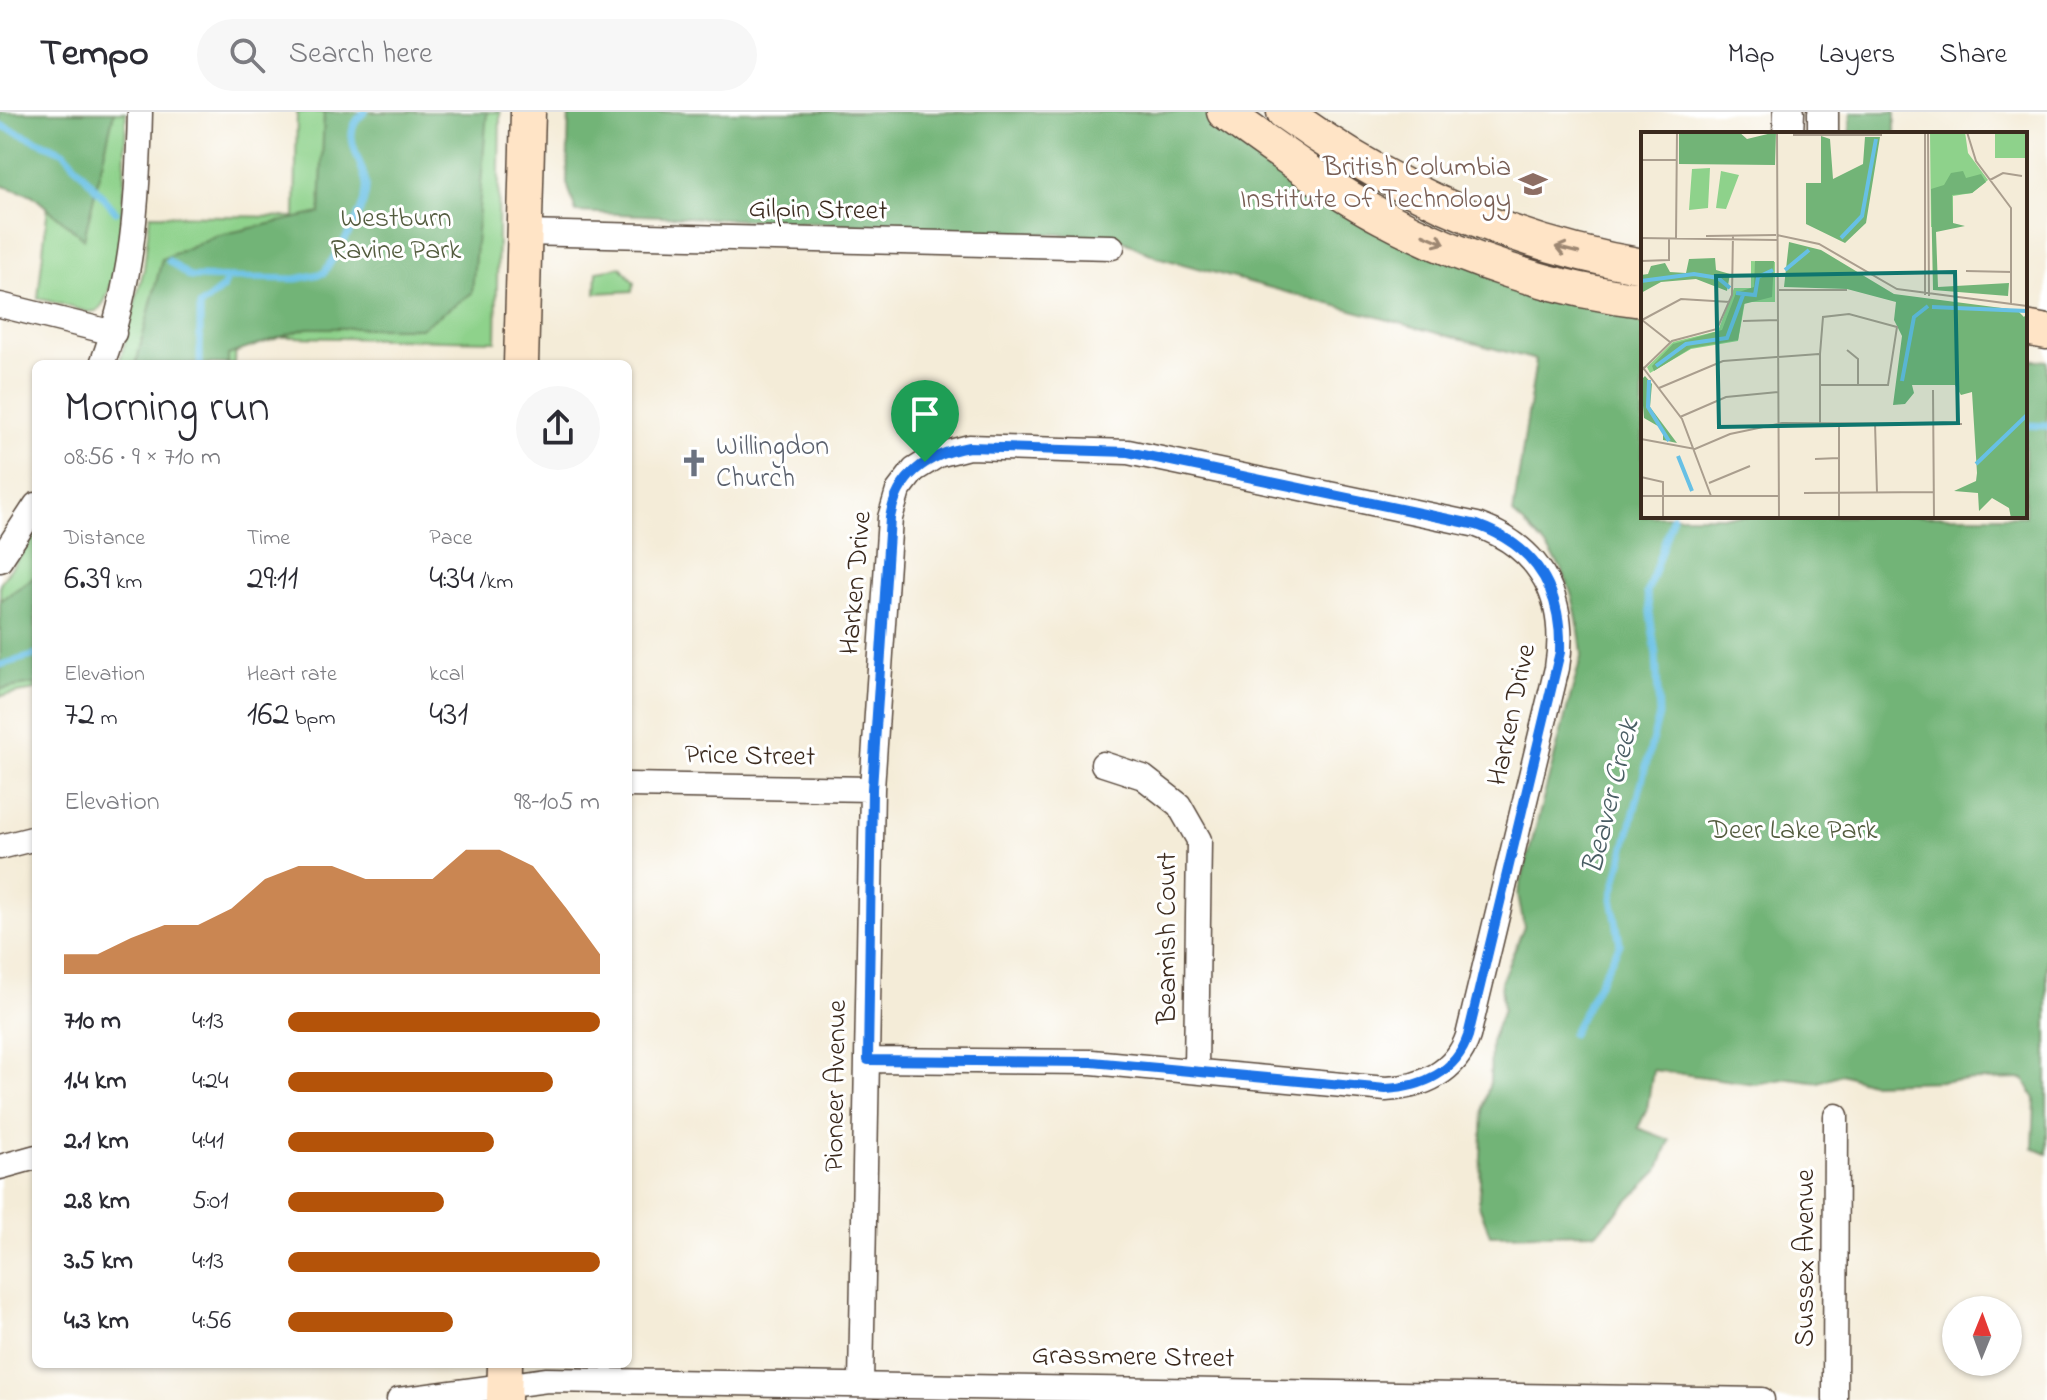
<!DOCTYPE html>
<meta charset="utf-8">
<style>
:root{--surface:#fff;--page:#f7f7f7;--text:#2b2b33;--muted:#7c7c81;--line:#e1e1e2;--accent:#b45309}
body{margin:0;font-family:"Indie Flower",sans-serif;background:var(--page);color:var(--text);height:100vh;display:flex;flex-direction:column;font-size:30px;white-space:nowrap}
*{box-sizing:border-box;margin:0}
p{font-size:26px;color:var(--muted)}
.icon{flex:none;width:44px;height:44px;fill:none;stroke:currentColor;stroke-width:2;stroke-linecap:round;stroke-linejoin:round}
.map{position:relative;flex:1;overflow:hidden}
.panel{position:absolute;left:32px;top:248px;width:600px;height:1008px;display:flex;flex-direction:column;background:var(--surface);border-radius:12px;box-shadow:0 2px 6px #0004}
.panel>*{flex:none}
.needle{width:52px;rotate:1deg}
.buttons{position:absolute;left:1942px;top:1184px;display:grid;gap:16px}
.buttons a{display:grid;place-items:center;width:80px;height:80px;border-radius:50%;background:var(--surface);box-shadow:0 2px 6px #0004;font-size:40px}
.pin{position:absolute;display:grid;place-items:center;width:68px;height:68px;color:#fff;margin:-82px -34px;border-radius:50% 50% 50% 0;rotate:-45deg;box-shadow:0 0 8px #0007}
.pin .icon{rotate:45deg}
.round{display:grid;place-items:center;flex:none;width:84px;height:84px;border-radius:42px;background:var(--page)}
.headline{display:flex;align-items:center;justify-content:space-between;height:136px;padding:0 32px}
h1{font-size:44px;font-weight:600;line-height:60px}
.stats{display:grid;grid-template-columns:repeat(3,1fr);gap:12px;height:136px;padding:8px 32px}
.stats div{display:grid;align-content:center}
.stats b{font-size:34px;font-weight:600}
.stats small{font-size:22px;font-weight:400}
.stats p{font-size:22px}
.chart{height:224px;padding:16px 32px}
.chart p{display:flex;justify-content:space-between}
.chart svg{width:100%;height:144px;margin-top:8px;fill:var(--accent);opacity:.7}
ul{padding:0 32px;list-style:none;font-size:26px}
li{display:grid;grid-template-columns:128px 96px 1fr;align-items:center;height:60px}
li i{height:20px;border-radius:10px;background:var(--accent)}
header{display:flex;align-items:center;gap:48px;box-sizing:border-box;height:112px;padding:0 40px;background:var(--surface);border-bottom:2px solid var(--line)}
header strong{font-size:38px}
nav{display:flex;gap:44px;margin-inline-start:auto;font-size:28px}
.search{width:560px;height:72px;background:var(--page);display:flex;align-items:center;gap:20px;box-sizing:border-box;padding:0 28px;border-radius:44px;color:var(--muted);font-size:30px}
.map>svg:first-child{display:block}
.green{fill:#8ed28b;stroke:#647e54;stroke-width:2}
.forest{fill:#72b477;stroke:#566f4a;stroke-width:2}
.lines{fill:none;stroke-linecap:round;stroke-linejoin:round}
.stream{stroke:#67c0e5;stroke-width:7}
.minor-casing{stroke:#57473a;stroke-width:27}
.tertiary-casing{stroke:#57473a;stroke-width:33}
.secondary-casing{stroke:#57473a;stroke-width:37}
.minor{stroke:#fff;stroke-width:24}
.tertiary{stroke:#fff;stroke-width:30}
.secondary{stroke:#ffe4c6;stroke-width:34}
.oneway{stroke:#9d8772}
.route-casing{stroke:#fff;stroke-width:16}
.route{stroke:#1a73e8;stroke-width:10}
.labels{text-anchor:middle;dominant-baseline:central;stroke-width:6;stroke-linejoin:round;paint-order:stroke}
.education-label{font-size:28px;fill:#785e54;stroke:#fff;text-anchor:end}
.street-label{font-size:28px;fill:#3b2a1e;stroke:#fff}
.park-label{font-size:28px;fill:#545c3f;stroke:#fff}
.worship-label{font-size:28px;fill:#5b616d;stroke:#fff;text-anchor:start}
.water-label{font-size:30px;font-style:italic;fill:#4a5e64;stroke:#fff}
.inset-river{fill:none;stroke:#67c0e5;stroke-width:4}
.inset-road{fill:none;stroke:#aa9e8e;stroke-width:2}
.view{fill:#0f766e;fill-opacity:0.15;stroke:#0f766e;stroke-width:4}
.inset-edge{fill:none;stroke:#3b2a1e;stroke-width:4}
</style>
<header>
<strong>Tempo</strong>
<div class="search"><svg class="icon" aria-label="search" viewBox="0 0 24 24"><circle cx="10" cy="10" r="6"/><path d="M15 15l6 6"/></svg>Search here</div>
<nav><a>Map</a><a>Layers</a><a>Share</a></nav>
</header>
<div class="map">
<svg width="2047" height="1288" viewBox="0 0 2047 1288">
<rect width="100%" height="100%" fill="#fff"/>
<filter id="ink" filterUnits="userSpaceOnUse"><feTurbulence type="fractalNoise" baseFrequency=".0125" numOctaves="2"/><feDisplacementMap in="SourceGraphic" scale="16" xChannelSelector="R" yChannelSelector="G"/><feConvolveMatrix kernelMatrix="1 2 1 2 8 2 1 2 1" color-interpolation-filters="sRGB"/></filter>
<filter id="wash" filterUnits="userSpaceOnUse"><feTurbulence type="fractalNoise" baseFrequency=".006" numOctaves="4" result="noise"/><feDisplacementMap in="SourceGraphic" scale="32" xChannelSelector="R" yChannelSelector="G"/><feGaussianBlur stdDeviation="1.8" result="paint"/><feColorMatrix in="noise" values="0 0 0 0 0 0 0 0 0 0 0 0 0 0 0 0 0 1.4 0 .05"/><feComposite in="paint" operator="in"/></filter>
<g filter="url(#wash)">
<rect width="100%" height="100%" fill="#f4ecd8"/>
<!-- green -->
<path class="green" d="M0,0H126C125,36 125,182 96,199L88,200L38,186L50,75Z
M297,0H500L496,229L236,224L235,252H119L144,157L150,103L295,105Z
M621,155L634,171L632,179L596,181L597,159Z
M36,422V578L0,584V471Z"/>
<!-- forest -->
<path class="forest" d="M0,0H114L84,127L32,83L0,73Z
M324,0H487L472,181L421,216H307L228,243V252H136L162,147L215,124L320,101Z
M569,0H1208L1368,111L1643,207V404H2025V247L2047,249V1042L2033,1036L2035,987L2024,967L1870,971L1841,962L1819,970L1789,966L1755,972L1653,958L1647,997L1638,1016L1670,1028L1658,1059L1596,1121L1490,1123L1479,1093L1483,996L1490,970L1491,929L1503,898L1501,870L1524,815L1518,782L1582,541C1574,474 1565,446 1513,402L1536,248L1157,145L1115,125L576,100L567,71Z
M1851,0H1895V22H1850Z
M36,464V572L0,577V489Z"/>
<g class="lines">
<!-- stream -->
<path class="stream" d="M0,13L64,40L116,100
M169,149L190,165L296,167L324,161C336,141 369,96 366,72C362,45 337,22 365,0
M200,252V194L223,176L227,166
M2025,313L2047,314
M0,553L36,543
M1572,922L1620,832L1612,786L1659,603L1656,543L1647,481L1673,404"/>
</g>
</g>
<g filter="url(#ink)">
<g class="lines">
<defs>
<path id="minor" d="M523,121L1112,135
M0,193L114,221
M102,252C133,170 138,87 140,0
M0,448L36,393
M1103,652L1143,665L1179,693L1199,728L1196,958
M628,673L872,677
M0,735L36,726
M0,1055L36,1045
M861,1271L872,677L890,406L898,379L914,358L938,343L969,335L1128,340L1477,413C1542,436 1568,488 1557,556L1468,924C1456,960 1423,975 1386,977L1092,950L868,948
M399,1288L547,1268L1762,1288
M1835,1288L1836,1004"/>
<path id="tertiary" d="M1788,22L1789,0
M1823,22V0"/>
<path id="secondary" d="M1224,0C1272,34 1331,78 1382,105C1461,147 1554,178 1643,188
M1284,0C1392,78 1511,132 1643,154
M2025,216L2047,220
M521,252L528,0
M504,1288L505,1252"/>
</defs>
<!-- minor casing -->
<use href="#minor" class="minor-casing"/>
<!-- tertiary casing -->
<use href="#tertiary" class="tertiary-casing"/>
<!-- secondary casing -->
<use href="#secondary" class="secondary-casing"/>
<!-- minor -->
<use href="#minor" class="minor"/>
<!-- tertiary -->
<use href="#tertiary" class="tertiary"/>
<!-- secondary -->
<use href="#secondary" class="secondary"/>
</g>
<!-- one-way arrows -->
<defs><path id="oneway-shaft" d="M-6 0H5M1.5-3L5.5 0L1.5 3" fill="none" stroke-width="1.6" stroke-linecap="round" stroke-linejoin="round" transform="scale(2)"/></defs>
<g class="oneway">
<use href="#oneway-shaft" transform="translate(1434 127) rotate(23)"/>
<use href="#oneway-shaft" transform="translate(1567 138) rotate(-166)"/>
</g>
</g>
<g class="lines" filter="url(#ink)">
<defs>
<path id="route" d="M969,335L1128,340L1477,413C1536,434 1562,477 1560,540L1468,924C1456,960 1423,975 1386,977L1092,950L868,948L872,677L890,406C897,363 928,342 969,335Z"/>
</defs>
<!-- route casing -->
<use href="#route" class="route-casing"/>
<!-- route -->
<use href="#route" class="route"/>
</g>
<!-- icons -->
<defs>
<symbol id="university-bare" viewBox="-9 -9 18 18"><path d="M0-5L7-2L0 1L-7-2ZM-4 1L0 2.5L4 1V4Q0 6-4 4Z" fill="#8d6e63" stroke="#fff" stroke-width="2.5" paint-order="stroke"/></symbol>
<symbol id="church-bare" viewBox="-9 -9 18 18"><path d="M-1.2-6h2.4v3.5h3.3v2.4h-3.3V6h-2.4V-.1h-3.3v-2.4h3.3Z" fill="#6b7280" stroke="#fff" stroke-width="2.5" paint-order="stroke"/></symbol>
</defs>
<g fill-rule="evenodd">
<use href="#university-bare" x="1513" y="52" width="40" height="40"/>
<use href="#church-bare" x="674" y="331" width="40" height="40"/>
</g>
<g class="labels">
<!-- education labels -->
<g class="education-label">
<text x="1511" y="56">British Columbia<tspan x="1511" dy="32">Institute Of Technology</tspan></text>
</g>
<!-- street labels -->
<g class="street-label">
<text transform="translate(818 99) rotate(1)">Gilpin Street</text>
<text transform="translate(857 471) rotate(-85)">Harken Drive</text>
<text transform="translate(1513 603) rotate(-78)">Harken Drive</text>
<text transform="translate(750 645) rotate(1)">Price Street</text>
<text transform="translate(1168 826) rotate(-90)">Beamish Court</text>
<text transform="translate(837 974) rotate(-89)">Pioneer Avenue</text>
<text transform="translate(1806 1146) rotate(-90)">Sussex Avenue</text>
<text transform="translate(1133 1246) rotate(1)">Grassmere Street</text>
</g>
<!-- park labels -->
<g class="park-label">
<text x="396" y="107">Westburn<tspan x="396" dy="32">Ravine Park</tspan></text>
<text x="1793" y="719">Deer Lake Park</text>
</g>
<!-- worship labels -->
<g class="worship-label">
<text x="716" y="335">Willingdon<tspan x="716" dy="32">Church</tspan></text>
</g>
<!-- water labels -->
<g class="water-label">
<text transform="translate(1612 685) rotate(-76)">Beaver Creek</text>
</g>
</g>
<!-- overview -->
<g transform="translate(1641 20)">
<rect width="386" height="386" fill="#f4ecd8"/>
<path d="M289,0H324L327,21L347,48L331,61L312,64V95H290ZM354,0H386V26H354ZM69,36L67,76L48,78L51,37ZM80,39L98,43L85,77L75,76ZM110,129L134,130V170H104L97,209L50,217L9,241L6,235L32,210L77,199L93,156H110Z" fill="#8ed28b"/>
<path d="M38,0H98L106,7L135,0L134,33L38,32ZM180,4L189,7L192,47L222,32L224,5H239L225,91L204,111L165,92V51H180ZM322,39L325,46L340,42L345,50L331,61L311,63L312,91L324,94L295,100L297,155L368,151L367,164L292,158L290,57L303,53L310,41ZM148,110L180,118L253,162L376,178L383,185L386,181V386H370L368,376L351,366L338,379L337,361L313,359L335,349L336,341L331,260L320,263L314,253H271L273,261L264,272L252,273L261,204L253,188L255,170L206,157L143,155ZM74,126L75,138L89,142L86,159L55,147L20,150L0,161V143L7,142L10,134L24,131L29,140L45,141L48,127ZM114,129H133L131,165L103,172L97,208L50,216L13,239L11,234L32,212L81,198L95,161L113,155ZM4,244L11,252L9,275L36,311L22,308V297L3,286L0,248Z" fill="#72b477"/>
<path class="inset-river" d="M200,106L221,84L235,7M144,138L168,118M0,149L53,142L77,146L89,156M95,161L114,163L117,145L132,138M291,175L386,179M15,234L45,212L86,206L102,163M8,248L7,275L28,309M261,249L273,185L287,174M37,324L51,359M335,332L386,283"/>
<path class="inset-road" d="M136,0L138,386M284,0V163M287,0L288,164M326,0L335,29L370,76V173M152,3H241M0,28H36M349,48L362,41L381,44M136,103L178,112L256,157L386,174M65,104L135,103M0,106L136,108M35,106L36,0M0,129L28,128V106M325,139L371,140M138,158H206M102,189L137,188M29,210L1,188L40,167L89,170M206,218L217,227V254M0,233L41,287L70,364M0,239L31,209L76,197L91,163L92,103M18,256L82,229L178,222M292,258L293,386M39,285L85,265L137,260M179,291V222L182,185L208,182L256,195L247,253H179M234,291L236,361M0,307L54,317L89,302L141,291L321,292M174,327L198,326M0,345L22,350V386M68,351L109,334M163,361L293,360M0,364H137M198,386V291"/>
<path class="view" d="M314,140L317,291L78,295L75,144Z"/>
<rect width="386" height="386" class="inset-edge"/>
</g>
</svg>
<div class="buttons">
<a><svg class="needle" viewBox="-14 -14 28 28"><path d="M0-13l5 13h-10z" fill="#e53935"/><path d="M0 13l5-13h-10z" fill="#7c7c81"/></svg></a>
</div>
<div class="pin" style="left:925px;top:350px;background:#1e9e55"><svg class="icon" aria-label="arrive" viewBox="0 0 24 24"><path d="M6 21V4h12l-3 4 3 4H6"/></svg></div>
<section class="panel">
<div class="headline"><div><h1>Morning run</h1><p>08:56 · 9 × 710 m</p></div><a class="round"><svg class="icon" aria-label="share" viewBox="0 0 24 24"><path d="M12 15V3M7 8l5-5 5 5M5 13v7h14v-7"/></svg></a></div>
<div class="stats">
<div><p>Distance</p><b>6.39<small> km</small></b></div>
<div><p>Time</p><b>29:11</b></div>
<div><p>Pace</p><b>4:34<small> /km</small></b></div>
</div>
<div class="stats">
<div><p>Elevation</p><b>72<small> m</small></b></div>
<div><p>Heart rate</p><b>162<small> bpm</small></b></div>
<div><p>kcal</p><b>431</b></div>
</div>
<div class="chart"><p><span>Elevation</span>98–105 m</p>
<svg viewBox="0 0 160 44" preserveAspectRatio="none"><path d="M0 44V38L10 38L20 33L30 29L40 29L50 24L60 15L70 11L80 11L90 15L100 15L110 15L120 6L130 6L140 11L150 24L160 38V44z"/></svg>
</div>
<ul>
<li><b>710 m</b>4:13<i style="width:100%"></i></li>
<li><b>1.4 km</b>4:24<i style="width:85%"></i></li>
<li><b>2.1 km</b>4:41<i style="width:66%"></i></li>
<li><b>2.8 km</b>5:01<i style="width:50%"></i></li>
<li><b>3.5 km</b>4:13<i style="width:100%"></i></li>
<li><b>4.3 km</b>4:56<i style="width:53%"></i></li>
</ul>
</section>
</div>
